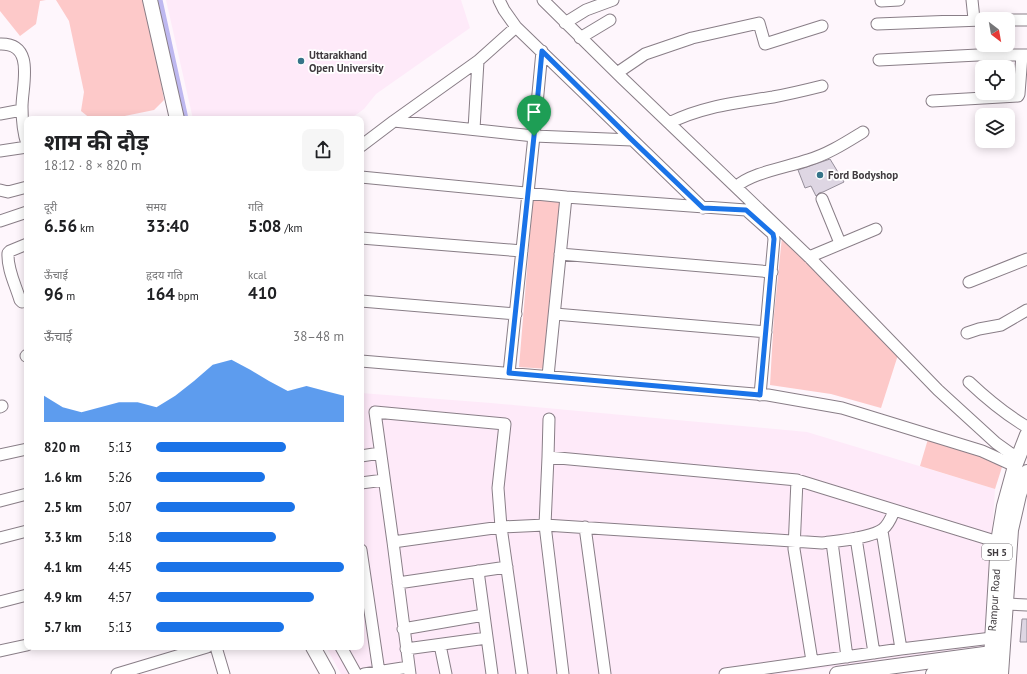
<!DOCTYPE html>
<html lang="hi">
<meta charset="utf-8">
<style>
:root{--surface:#fff;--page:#f6f6f6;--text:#202124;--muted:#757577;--accent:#1a73e8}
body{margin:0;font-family:"PT Sans","Noto Sans Devanagari",sans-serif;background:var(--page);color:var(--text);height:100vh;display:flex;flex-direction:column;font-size:15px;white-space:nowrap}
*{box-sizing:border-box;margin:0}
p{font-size:13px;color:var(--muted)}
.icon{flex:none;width:22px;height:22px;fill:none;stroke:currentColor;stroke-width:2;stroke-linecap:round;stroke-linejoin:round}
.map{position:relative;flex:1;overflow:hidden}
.sheet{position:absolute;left:24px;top:116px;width:340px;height:534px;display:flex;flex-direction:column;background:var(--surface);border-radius:8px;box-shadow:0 2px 10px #0003}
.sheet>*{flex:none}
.needle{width:26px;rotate:149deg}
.buttons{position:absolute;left:975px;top:12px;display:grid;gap:8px}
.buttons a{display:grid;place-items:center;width:40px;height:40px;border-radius:8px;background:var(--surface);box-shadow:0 2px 10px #0003;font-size:20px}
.pin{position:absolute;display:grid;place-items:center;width:34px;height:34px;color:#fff;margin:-41px -17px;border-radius:50% 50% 50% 0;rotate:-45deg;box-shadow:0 0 4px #0007}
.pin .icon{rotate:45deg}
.round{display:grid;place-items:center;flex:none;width:42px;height:42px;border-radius:8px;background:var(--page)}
.summary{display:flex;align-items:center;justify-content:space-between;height:68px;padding:0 20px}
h1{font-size:22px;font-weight:700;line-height:30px}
.figures{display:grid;grid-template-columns:repeat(3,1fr);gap:6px;height:68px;padding:4px 20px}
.figures div{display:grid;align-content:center}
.figures b{font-size:17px;font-weight:700}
.figures small{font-size:11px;font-weight:400}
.figures p{font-size:11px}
.chart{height:112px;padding:8px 20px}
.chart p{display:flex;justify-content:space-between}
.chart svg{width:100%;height:72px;margin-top:4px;fill:var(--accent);opacity:.7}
ul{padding:0 20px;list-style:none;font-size:13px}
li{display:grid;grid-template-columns:64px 48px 1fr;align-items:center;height:30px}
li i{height:10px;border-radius:5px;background:var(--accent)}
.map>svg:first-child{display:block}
.built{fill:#feeaf9}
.green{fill:#fdc9c9}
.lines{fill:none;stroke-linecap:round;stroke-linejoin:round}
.canal{stroke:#beb8f0;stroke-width:9}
.building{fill:#ded6e3;stroke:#958e9a}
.minor-casing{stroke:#897e87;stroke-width:13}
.major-casing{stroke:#897e87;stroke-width:16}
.minor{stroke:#fff;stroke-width:11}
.major{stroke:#fff;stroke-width:14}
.route-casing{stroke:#fff;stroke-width:8}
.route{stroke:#1a73e8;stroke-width:5}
.poi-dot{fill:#357489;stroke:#fff;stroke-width:1.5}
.labels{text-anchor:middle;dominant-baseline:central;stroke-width:3.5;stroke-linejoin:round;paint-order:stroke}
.shield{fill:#fff;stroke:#797578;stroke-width:1}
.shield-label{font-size:10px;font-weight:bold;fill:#3f3a3e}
.poi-label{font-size:11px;font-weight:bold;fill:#3f3a3e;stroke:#fff;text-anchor:start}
.street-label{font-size:11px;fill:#3f3a3e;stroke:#fff}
</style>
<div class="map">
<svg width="1027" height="674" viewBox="0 0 1027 674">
<rect width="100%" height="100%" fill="#fef6fc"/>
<!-- built -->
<path class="built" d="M166,0H461L470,28L376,94L364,109L350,119H193Z
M361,393L491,403L807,432L995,489L985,647L779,674H341L326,647H361Z"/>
<!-- green -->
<path class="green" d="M0,0H46L40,1L36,24L20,36L0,11Z
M56,0H147L164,100L154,110L110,119H91L81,111L84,92L69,21Z
M533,197L562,200L548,369L519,367Z
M782,237L898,355L881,408L831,394L770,385L774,315Z
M928,439L1003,464L995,489L920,466Z"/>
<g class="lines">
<!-- canal -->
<path class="canal" d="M158,0L184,119"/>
</g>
<!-- building -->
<path class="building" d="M830,159L844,182L823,192L819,193L816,196L811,186L805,188L798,170Z
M1022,619H1027V642H1020Z"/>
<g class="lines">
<defs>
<path id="minor" d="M499,0L504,10L516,27L703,208
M543,0L622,78L809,257L938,390L996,443L1010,453L1019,457
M972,0L974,19
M881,1L899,0
M1008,20H1027
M565,23L586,10L613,0
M877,24L982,20
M580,38L610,20
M0,44C36,43 22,85 22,107C22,119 23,132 27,144
M879,60L978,55H1027
M617,73L645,54L692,38L759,23L765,44L822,26
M932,101L1018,96L1019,94L1022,55
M0,114L22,110
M394,121L534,136L632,140
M669,123C703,106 736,103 773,97C789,94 806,90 822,86
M474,129L478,61
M361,146L394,121L478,61L516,27
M0,151L27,147
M361,177L566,197L746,210L773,234L774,239L760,395
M736,187C750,173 788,167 808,160C828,154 845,143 863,132
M0,190L8,192L27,187
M822,199L840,243
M0,221L27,212
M361,238L522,251
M27,244L10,251L8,253C7,269 16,286 20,300L22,302L27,301
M560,254L772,272
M809,257L876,229
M969,282L1027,259
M361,301L516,314
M555,314L766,332
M967,333L979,329L1001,325L1027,310
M26,356L27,355
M361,361L768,395L842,408L982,451L1015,466
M509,373L534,136L542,51
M548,376L566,197
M969,382C987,399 1005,414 1027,427
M0,407L2,406
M0,455L27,449
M361,456L380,453
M548,457L549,419
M797,480L794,549L812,661
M361,483L384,480
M0,501L27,494
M585,527L605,674
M882,531L901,649
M0,538L27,531
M856,538L874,653
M393,542L375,412L505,424L498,488L501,527L522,674
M832,542L847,657
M361,550L379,672
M478,571L492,674
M398,583L507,567
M0,602L27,595
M1005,604L1027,605
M403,629L484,615
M440,645L446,674
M216,647L224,674
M341,647L356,674
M406,649L487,638
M0,651L27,645
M117,674L207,647
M364,674L409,667
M410,674L393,542L501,527L545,525L822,543C836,541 872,538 883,529C889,524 891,518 894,511
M563,674L545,525L548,457L797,480L998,542
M725,674L901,649L992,638"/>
<path id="major" d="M150,0L177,119
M313,647L328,674
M837,674L999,652
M933,674L999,666
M990,674L998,542L1004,506L1015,466L1027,435
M1001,674L1011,530L1019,495L1027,472"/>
</defs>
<!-- minor casing -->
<use href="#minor" class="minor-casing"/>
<!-- major casing -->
<use href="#major" class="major-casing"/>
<!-- minor -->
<use href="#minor" class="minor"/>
<!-- major -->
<use href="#major" class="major"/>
</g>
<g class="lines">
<defs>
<path id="route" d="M542,51L632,140L703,208L746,210L773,234L774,239L760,395L509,373L534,136Z"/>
</defs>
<!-- route casing -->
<use href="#route" class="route-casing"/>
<!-- route -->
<use href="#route" class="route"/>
</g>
<!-- markers -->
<g class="poi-dot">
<circle cx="301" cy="61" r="4"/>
<circle cx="820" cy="175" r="4"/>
</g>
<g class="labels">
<!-- shield labels -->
<rect class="shield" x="982" y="544" width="30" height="16" rx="3"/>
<g class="shield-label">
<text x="997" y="552">SH 5</text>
</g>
<!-- poi labels -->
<g class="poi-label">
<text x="309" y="55">Uttarakhand<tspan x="309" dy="13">Open University</tspan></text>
<text x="828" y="175">Ford Bodyshop</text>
</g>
<!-- street labels -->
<g class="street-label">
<text transform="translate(994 600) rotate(-86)">Rampur Road</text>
</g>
</g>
</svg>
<div class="buttons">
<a><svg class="needle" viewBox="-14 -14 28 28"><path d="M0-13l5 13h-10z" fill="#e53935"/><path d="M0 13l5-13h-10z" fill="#757577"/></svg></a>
<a><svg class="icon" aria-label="locate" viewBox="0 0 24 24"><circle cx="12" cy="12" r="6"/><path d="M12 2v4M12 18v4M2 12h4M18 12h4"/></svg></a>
<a><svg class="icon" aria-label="layers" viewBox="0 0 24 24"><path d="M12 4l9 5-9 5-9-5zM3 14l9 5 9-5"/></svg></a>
</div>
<div class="pin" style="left:534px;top:136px;background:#1e9e55"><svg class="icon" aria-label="arrive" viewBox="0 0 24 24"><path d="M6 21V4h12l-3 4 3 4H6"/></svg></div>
<section class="sheet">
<div class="summary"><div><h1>शाम की दौड़</h1><p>18:12 · 8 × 820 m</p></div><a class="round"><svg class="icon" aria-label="share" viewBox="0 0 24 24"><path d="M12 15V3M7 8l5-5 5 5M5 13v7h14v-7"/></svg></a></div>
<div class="figures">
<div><p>दूरी</p><b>6.56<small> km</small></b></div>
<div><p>समय</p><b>33:40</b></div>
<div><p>गति</p><b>5:08<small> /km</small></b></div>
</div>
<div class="figures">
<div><p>ऊँचाई</p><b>96<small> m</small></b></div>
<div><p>हृदय गति</p><b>164<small> bpm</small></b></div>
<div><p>kcal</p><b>410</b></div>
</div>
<div class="chart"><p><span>ऊँचाई</span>38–48 m</p>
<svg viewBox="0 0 160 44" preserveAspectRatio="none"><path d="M0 44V28L10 35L20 38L30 35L40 32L50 32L60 35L70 28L80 19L90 9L100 6L110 12L120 19L130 25L140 22L150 25L160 28V44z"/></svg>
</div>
<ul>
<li><b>820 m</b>5:13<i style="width:69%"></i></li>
<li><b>1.6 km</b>5:26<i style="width:58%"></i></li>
<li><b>2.5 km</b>5:07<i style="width:74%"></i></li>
<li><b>3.3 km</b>5:18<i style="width:64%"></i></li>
<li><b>4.1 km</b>4:45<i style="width:100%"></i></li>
<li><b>4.9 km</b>4:57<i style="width:84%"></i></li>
<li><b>5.7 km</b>5:13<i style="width:68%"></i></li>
</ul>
</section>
</div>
